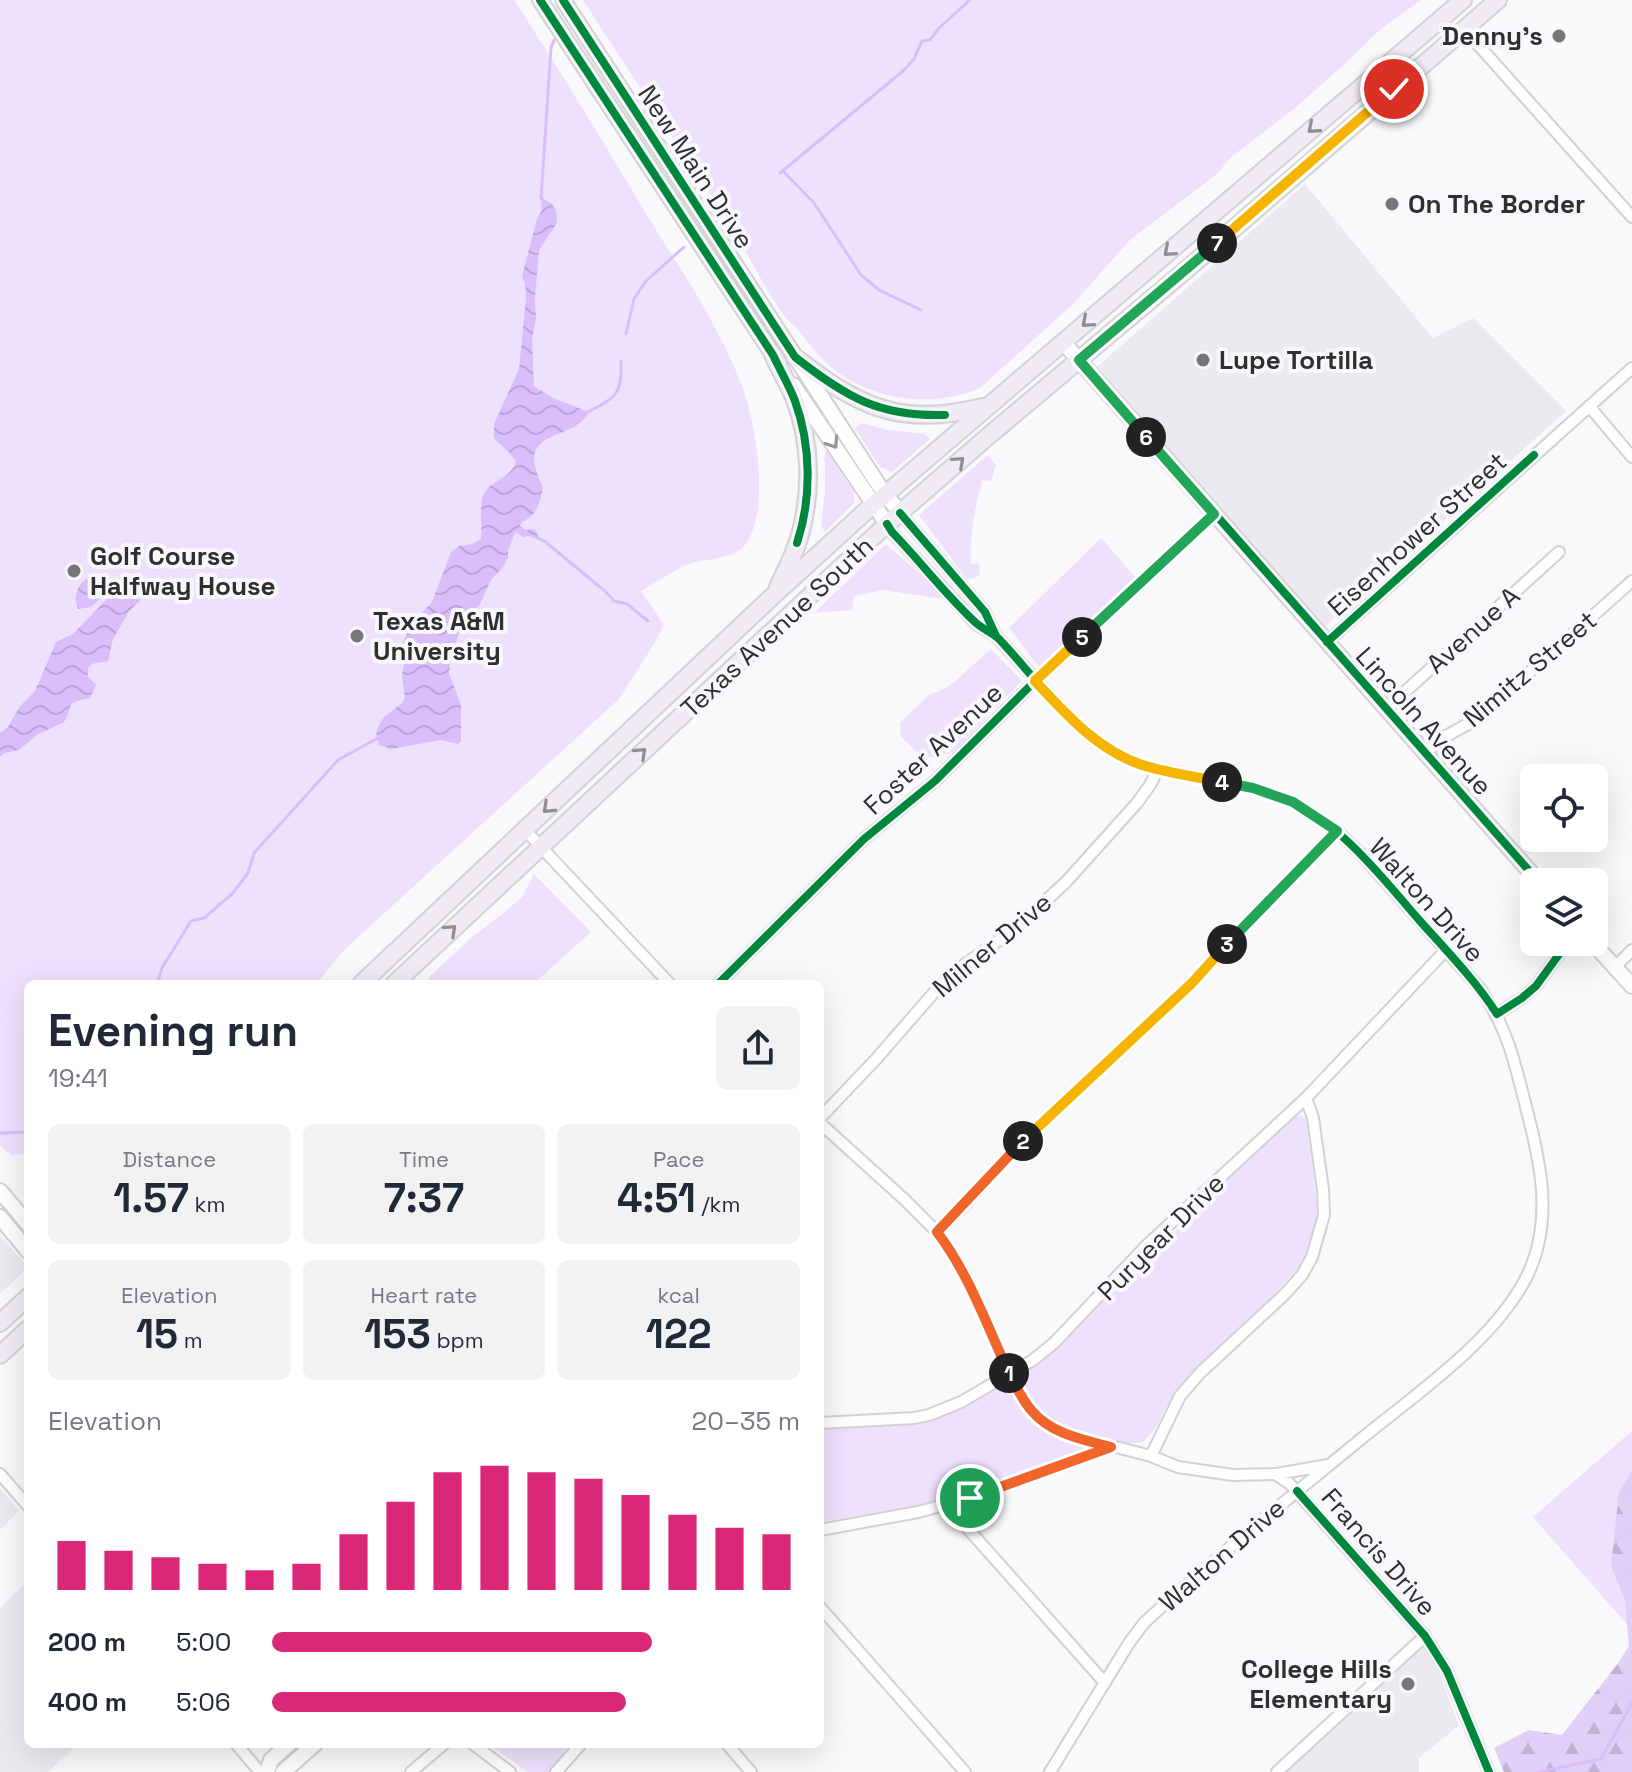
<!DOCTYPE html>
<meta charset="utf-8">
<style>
:root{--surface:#fff;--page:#f2f2f3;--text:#1f2937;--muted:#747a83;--accent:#db2777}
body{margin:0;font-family:"Space Grotesk",sans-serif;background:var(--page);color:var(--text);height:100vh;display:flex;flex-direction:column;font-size:30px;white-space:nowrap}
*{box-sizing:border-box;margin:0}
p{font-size:26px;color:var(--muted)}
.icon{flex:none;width:44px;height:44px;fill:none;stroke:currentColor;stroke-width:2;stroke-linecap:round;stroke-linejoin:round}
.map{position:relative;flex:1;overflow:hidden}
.drawer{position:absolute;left:24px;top:980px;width:800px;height:768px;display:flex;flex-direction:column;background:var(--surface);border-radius:12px;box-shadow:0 8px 32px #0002}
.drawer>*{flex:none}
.controls{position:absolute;left:1520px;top:764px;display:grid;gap:16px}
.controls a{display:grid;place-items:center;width:88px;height:88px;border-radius:12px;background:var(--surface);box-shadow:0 8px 32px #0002;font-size:40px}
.pin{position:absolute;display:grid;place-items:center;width:68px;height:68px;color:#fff;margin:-34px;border:4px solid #fff;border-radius:50%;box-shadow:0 2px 8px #0007}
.km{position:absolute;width:40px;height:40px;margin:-20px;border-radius:50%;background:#222;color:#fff;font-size:22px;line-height:40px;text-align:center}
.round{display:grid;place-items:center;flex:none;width:84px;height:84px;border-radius:12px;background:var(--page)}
.overview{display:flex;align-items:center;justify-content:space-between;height:136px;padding:0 24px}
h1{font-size:44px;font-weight:600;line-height:60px}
.metrics{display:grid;grid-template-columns:repeat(3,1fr);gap:12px;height:136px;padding:8px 24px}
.metrics div{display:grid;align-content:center;border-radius:12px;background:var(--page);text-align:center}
.metrics b{font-size:40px;font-weight:600}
.metrics small{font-size:22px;font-weight:400}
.metrics p{font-size:22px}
.chart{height:224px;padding:16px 24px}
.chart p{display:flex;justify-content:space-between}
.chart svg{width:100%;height:144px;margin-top:8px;stroke:var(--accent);stroke-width:6}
ul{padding:0 24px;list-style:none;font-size:26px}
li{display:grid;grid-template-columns:128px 96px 1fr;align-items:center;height:60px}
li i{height:20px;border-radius:10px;background:var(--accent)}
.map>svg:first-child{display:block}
.built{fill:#ede9f1}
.green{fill:#ede1fd}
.forest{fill:url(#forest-firs)}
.water{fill:url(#water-waves)}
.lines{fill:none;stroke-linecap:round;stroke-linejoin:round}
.stream{stroke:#dabefb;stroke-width:3}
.street-casing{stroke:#d2d2d3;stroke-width:14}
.secondary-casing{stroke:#d2d2d3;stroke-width:18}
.primary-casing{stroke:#d3d3d4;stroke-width:20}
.street{stroke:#fefefe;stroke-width:10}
.secondary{stroke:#fefefe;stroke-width:14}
.primary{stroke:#f0ebf4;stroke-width:16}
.cycleway-casing{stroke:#f8f7fb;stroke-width:13}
.cycleway{stroke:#00873e;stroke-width:8}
.oneway{stroke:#908d92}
.oneway2{stroke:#969697}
.split-1-casing{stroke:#fff;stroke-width:16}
.split-2-casing{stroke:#fff;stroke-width:16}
.split-3-casing{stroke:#fff;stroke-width:16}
.split-4-casing{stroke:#fff;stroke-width:16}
.split-5-casing{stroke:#fff;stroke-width:16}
.split-6-casing{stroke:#fff;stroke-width:16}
.split-7-casing{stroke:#fff;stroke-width:16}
.split-8-casing{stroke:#fff;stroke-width:16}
.split-1{stroke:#f0652b;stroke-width:10}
.split-2{stroke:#f0652b;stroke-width:10}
.split-3{stroke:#f5b400;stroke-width:10}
.split-4{stroke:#22a559;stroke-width:10}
.split-5{stroke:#f5b400;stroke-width:10}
.split-6{stroke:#22a559;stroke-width:10}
.split-7{stroke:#22a559;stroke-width:10}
.split-8{stroke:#f5b400;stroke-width:10}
.poi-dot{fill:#767577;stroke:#f8f7fb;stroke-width:3}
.labels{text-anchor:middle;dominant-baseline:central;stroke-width:8;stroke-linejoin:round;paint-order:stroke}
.poi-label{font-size:26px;font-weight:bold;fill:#2f2f30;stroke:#f8f7fb;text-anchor:start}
.street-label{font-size:26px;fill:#2f2f30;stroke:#f8f7fb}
</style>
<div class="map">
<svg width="1632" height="1772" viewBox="0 0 1632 1772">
<defs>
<pattern id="forest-firs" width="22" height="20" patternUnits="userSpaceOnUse" patternTransform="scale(2)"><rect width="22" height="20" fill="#e0cff6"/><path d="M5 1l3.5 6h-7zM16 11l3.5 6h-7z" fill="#c0b2d3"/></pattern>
<pattern id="water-waves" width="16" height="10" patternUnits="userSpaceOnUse" patternTransform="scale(2)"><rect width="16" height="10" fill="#dabefb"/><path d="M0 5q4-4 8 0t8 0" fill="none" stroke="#bba4d7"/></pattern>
</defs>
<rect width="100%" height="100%" fill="#f9f8fa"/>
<!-- built -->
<path class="built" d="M1305,184L1433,338L1473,318L1566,411L1326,626L1096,368Z
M0,1236L28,1267L0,1294Z
M0,1488L19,1511L0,1530Z
M28,1581V1744H78L48,1772H0V1608Z
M1425,1636L1459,1725L1419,1758V1772H1277Z"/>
<!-- green -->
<path class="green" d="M0,0H514C562,73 606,147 651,222C684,275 720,327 742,386C756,423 771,512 745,545C732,560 707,558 689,564C673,570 657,582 641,591L664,625L652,647L619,699L345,949L316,984H28V1159L23,1154L12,1155L0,1146Z
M583,0H1421L1381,29L1340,68L1294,109L1231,157L1217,174L1130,240L1073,304L980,388C935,407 881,402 840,374C819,359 811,345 795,326C792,323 789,321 786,318C766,292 753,262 735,234C686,156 633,78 583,0Z
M861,423L888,430L925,434L930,439L892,472L880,467L855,428Z
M827,451L854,492V503L825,532L821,526L825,492V453Z
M988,455L996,465L991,481L982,480C975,508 969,536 971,564L979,563L980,574L975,578L967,579L919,515Z
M1101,538L1135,577L1039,667L1009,628Z
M886,544L949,600L883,590L854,596L852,610L814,613Z
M991,649L1022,681L953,753L924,758L901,737L900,723L930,694L938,692L952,684Z
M534,874L591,932L533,984H434L428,978L472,937L505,912L522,897Z
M1302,1115L1306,1119L1318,1210L1316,1228L1302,1263L1271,1298L1171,1399L1154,1430L1143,1442L1093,1448L943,1501L820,1522V1427L924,1421L951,1412L1052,1350L1292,1118Z
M1632,1431V1630L1533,1517Z
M488,1744H574L550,1772H528Z"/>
<!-- forest -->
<path class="forest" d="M1632,1471V1772H1504L1494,1748L1529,1730L1562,1735L1619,1662L1629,1646L1625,1600L1611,1566L1619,1492Z"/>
<!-- water -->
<path class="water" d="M541,197L552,204L556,211L557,223L539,250L535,298L536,319L532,339L534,386L553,398L589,412C574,443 512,426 543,487C540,503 537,515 522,522L520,526L526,530L534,529L540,538L547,540L549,545L529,536L523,537L515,532L508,551V558L503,567L491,580L479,606L465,617L451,656L449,673L461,705V741L458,744L441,740L391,749L379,745L376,733L379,725L384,717L402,703L405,698L402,676L404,665L401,658L400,650L403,641L415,620L432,602L451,552L459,546L472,544L481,539C482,526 480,512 482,499C486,481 510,480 516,462C510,451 502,447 494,438V424L519,369L526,298L525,283L522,276L537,219L542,210Z
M88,578L114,583H127L139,591L140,601L130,610L113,639L108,661C99,664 86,660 88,676L96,685L90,698C62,704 76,703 64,722L37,735L19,750L4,753L0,757V733L8,727L20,706L35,691L56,642L73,634L110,596L111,592H108L91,607L78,609C73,599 77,583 88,578Z"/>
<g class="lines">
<!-- stream -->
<path class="stream" d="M783,171L814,203L861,275L879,290L921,310
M780,173L903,71L914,59L922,41L930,40L939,28L970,0
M541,199L551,48L554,40
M626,334L634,299L646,281L684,247
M588,412C617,397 622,394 621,361
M548,544L606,592L614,601L627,604L648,621
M157,984L162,968L191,921L204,918L232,894L248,873L254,853L338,760L378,738
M0,1133L28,1132
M1539,1772L1601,1759L1632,1703"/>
<defs>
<path id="street" d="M1464,29L1632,217
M1589,406L1632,457
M900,513L985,612L995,634
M887,524L892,532L976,624L996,636L1075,723L1092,738L1109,749L1142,765L1253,788L1293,802L1310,812L1337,831L1361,854L1482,991C1507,1029 1514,1059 1525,1103C1540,1160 1554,1218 1528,1274C1497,1339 1416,1394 1361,1439C1288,1499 1213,1559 1144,1623L1129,1643L1050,1772
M1327,642L1632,368
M1386,709L1559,552
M1426,753L1439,740L1477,719L1632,581
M525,830L670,984
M1615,967L1632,950
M718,984L864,839L935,781L1035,681L1214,514
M1497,1014L1522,998L1536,986L1568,942
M820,1118L877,1058L937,989L957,970L1016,928L1066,882L1137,803L1150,785L1158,769
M820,1123L905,1200L937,1232L949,1248L962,1270L1019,1392L1035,1415L1051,1427L1069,1435L1151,1456L1178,1467L1233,1475L1275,1474L1289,1483L1425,1636L1447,1671L1489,1772
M937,1232L964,1206L1014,1149L1192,983L1236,934L1337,831
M820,1423L914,1418L929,1415L961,1402L1033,1360L1054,1343L1146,1246L1306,1098L1446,950
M1151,1456L1180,1396L1200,1373L1284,1295L1302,1275L1312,1257L1324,1215L1323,1190L1313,1118L1306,1098
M0,1474L28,1506
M1277,1474L1328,1465
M946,1504L1105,1683
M820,1530L918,1512L970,1498L1109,1447
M820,1607L965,1772
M236,1744L260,1772
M473,1744L510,1772
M727,1744L751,1772
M411,1772L444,1744
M556,1772L581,1744
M1277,1772L1425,1636"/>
<path id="secondary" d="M540,0L779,364
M563,0L878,484L900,513
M1063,342L1539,882
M793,385L887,524
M1592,942L1632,986
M0,1191L28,1224
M0,1217L28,1251
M267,1772L271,1760L289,1744
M283,1772L315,1744"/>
<path id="primary" d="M773,355C780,370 789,385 795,400C811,442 812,492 800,535C795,553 786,570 778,587
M795,357C860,408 900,427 983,407
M361,984L775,594L866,511L1463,0
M394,984L887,524L986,438L1186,270L1498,0
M0,1323L28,1297
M0,1355L28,1329"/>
</defs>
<!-- street casing -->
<use href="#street" class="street-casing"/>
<!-- secondary casing -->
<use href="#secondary" class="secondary-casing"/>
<!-- primary casing -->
<use href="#primary" class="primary-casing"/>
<!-- street -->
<use href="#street" class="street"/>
<!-- secondary -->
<use href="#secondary" class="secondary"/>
<!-- primary -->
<use href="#primary" class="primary"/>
<defs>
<path id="cycleway" d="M540,0L773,355C780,370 789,385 795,401C811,445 812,498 797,543
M563,0L795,357C846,397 879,417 945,415
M1120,406L1539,882
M900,513L985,612L996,636
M887,524L892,532C920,561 945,594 975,622C982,629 992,632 999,639C1034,676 1063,719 1106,747C1156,779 1220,776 1274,795C1337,817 1378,873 1420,921C1447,951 1475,980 1497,1014L1522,998L1536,986L1568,942
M1327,642L1534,455
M718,984L864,839L935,781L1035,681L1214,514
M1297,1491L1425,1636L1447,1671L1489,1772"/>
</defs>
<!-- cycleway casing -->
<use href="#cycleway" class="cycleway-casing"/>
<!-- cycleway -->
<use href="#cycleway" class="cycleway"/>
</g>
<!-- one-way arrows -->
<defs><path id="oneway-chevron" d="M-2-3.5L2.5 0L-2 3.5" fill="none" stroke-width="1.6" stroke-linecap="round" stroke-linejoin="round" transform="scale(2)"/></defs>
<g class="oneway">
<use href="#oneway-chevron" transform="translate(1313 128) rotate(139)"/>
<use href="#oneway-chevron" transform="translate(1169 251) rotate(139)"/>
<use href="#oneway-chevron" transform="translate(1087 322) rotate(139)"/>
<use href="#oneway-chevron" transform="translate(959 462) rotate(-42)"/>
<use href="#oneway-chevron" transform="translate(641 753) rotate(-43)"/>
<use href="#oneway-chevron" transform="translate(548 808) rotate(137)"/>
<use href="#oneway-chevron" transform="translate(451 930) rotate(-43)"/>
</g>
<use class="oneway2" href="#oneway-chevron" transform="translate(833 443) rotate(56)"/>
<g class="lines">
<defs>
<path id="split-1" d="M970,1498L1111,1447C1084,1440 1051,1434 1032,1411C1022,1400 1016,1386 1009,1373"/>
<path id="split-2" d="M1009,1373C987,1326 969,1274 937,1232L1023,1141"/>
<path id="split-3" d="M1023,1141L1192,983L1227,944"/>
<path id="split-4" d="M1222,782L1253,788L1293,802L1337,831L1227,944"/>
<path id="split-5" d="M1082,637L1035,681C1066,714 1097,750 1142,765C1168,773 1196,777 1222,782"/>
<path id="split-6" d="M1082,637L1214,514L1146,437"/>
<path id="split-7" d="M1146,437L1079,360L1217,243"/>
<path id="split-8" d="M1217,243L1394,89"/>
</defs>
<!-- split-1 casing -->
<use href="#split-1" class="split-1-casing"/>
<!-- split-2 casing -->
<use href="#split-2" class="split-2-casing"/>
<!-- split-3 casing -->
<use href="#split-3" class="split-3-casing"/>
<!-- split-4 casing -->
<use href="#split-4" class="split-4-casing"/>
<!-- split-5 casing -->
<use href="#split-5" class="split-5-casing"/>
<!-- split-6 casing -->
<use href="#split-6" class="split-6-casing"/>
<!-- split-7 casing -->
<use href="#split-7" class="split-7-casing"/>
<!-- split-8 casing -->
<use href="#split-8" class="split-8-casing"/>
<!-- split-1 -->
<use href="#split-1" class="split-1"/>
<!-- split-2 -->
<use href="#split-2" class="split-2"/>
<!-- split-3 -->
<use href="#split-3" class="split-3"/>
<!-- split-4 -->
<use href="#split-4" class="split-4"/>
<!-- split-5 -->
<use href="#split-5" class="split-5"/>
<!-- split-6 -->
<use href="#split-6" class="split-6"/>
<!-- split-7 -->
<use href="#split-7" class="split-7"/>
<!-- split-8 -->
<use href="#split-8" class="split-8"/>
</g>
<!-- markers -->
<g class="poi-dot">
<circle cx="1559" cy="36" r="8"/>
<circle cx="1392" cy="204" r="8"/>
<circle cx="1203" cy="360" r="8"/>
<circle cx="74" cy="571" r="8"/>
<circle cx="357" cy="636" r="8"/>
<circle cx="1408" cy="1684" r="8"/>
</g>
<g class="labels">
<!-- poi labels -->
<g class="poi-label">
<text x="1543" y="36" text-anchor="end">Denny's</text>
<text x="1408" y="204">On The Border</text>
<text x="1219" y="360">Lupe Tortilla</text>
<text x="90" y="556">Golf Course<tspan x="90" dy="30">Halfway House</tspan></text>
<text x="373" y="621">Texas A&amp;M<tspan x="373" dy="30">University</tspan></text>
<text x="1392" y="1669" text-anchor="end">College Hills<tspan x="1392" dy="30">Elementary</tspan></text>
</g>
<!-- street labels -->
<g class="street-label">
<text transform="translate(696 167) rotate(57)">New Main Drive</text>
<text transform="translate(1417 534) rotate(-42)">Eisenhower Street</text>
<text transform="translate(777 627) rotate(-43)">Texas Avenue South</text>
<text transform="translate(1473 630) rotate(-42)">Avenue A</text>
<text transform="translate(1530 669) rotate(-40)">Nimitz Street</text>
<text transform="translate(1424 721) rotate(48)">Lincoln Avenue</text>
<text transform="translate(933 749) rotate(-43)">Foster Avenue</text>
<text transform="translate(1427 900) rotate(48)">Walton Drive</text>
<text transform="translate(992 945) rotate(-40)">Milner Drive</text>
<text transform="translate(1161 1237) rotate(-45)">Puryear Drive</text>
<text transform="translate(1379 1552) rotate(49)">Francis Drive</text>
<text transform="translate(1222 1555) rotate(-41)">Walton Drive</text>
</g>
</g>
</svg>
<div class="controls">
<a><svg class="icon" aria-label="locate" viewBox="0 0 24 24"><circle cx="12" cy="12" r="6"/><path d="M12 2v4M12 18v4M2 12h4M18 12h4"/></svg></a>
<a><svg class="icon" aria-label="layers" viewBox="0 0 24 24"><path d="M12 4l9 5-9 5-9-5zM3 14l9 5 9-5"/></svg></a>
</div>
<div class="pin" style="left:970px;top:1498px;background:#1e9e55"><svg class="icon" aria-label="arrive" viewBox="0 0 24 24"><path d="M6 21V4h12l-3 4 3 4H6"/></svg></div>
<div class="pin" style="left:1394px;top:89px;background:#d93025"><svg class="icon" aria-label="check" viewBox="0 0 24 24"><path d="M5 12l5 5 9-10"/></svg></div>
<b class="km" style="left:1009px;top:1373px">1</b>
<b class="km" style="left:1023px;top:1141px">2</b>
<b class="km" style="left:1227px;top:944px">3</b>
<b class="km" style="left:1222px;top:782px">4</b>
<b class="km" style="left:1082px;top:637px">5</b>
<b class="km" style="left:1146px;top:437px">6</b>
<b class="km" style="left:1217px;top:243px">7</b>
<section class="drawer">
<div class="overview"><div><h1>Evening run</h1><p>19:41</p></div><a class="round"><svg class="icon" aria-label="share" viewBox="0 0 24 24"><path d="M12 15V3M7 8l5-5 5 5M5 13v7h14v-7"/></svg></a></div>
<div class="metrics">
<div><p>Distance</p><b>1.57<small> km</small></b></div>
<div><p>Time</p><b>7:37</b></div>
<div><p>Pace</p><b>4:51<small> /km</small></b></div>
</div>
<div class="metrics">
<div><p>Elevation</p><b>15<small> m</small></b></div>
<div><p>Heart rate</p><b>153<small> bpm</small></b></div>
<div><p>kcal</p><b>122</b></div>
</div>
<div class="chart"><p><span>Elevation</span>20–35 m</p>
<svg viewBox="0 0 160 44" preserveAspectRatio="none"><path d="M5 44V29M15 44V32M25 44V34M35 44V36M45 44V38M55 44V36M65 44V27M75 44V17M85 44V8M95 44V6M105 44V8M115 44V10M125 44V15M135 44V21M145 44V25M155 44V27"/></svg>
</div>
<ul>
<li><b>200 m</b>5:00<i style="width:72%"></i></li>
<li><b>400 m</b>5:06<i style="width:67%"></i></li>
</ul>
</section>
</div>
